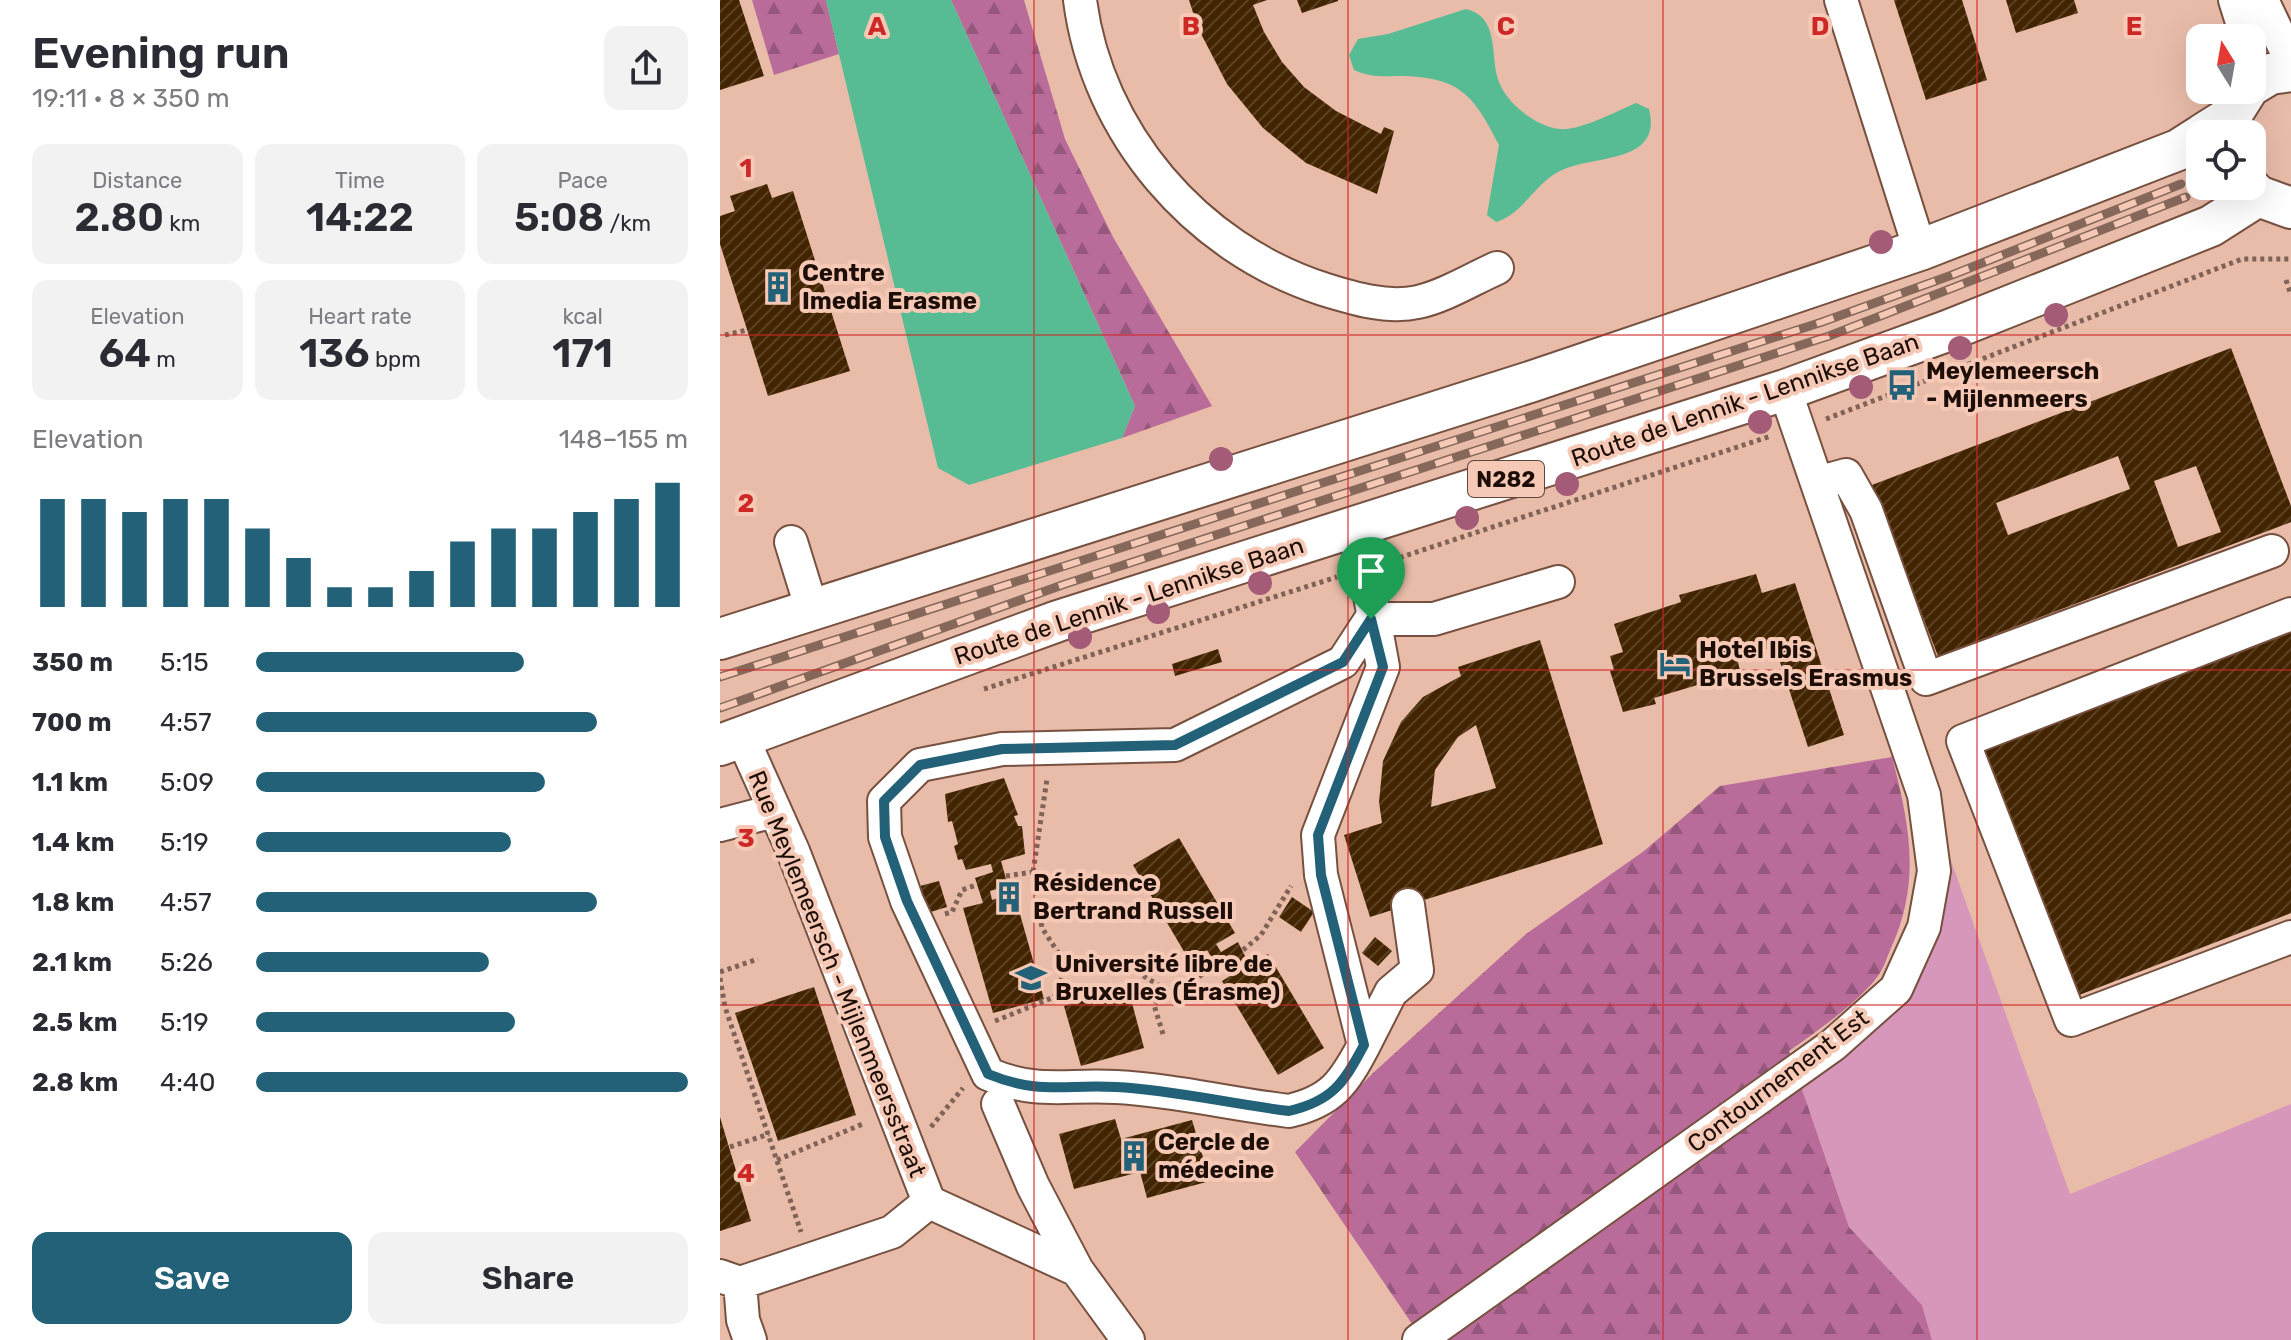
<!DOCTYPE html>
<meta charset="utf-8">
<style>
:root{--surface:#fff;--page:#f2f2f3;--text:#2b2b33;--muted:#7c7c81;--accent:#226177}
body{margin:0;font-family:Rubik,sans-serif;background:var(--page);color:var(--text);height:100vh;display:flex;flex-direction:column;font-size:30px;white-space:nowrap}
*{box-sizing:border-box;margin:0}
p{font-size:26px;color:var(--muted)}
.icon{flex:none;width:44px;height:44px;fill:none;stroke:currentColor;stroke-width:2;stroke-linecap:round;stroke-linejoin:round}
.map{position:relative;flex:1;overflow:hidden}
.panel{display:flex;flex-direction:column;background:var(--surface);width:720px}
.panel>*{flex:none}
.needle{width:52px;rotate:349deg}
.buttons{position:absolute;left:1466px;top:24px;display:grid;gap:16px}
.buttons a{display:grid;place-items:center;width:80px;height:80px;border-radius:16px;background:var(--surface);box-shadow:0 8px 32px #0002;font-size:40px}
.pin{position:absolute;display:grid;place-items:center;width:68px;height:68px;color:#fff;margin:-82px -34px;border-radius:50% 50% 50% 0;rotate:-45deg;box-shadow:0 0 8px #0007}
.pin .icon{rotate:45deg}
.round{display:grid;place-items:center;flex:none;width:84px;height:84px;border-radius:16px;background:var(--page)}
.overview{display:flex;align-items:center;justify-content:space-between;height:136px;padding:0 32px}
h1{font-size:44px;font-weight:600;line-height:60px}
.figures{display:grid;grid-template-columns:repeat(3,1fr);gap:12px;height:136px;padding:8px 32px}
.figures div{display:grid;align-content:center;border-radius:16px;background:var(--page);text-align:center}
.figures b{font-size:40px;font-weight:600}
.figures small{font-size:22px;font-weight:400}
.figures p{font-size:22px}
.chart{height:224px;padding:16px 32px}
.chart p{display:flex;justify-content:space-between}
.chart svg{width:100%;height:144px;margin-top:8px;stroke:var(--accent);stroke-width:6}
.action{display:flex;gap:16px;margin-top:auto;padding:16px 32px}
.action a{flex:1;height:92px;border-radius:16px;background:var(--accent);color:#fff;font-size:32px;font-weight:600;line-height:92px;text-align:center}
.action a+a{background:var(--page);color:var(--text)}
ul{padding:0 32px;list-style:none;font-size:26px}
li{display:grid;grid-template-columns:128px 96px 1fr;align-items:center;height:60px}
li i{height:20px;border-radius:10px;background:var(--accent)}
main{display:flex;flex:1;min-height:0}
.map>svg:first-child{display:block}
.green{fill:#d797bb}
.forest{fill:url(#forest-firs)}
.water{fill:#57bc94}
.building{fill:url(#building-hatch);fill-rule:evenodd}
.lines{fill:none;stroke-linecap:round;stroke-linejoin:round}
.minor-casing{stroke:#775140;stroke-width:36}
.major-casing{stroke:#775140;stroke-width:44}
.path{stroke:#806356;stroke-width:5;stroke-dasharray:4 4;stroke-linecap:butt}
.minor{stroke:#fff;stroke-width:32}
.major{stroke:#fff;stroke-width:40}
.rail-casing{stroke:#86685b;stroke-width:9}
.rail{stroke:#f6c9b6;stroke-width:6;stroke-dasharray:18;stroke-linecap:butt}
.tree{fill:#a45b77}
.route-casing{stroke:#fff;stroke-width:16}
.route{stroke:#226177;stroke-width:10}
.grid{fill:none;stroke:#cd2726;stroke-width:2;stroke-opacity:0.55}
.labels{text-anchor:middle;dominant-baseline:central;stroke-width:8;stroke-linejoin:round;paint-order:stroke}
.shield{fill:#f6c9b6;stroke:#5e463c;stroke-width:2}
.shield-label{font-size:22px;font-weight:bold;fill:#1d0e08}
.poi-label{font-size:24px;font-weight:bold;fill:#1d0e08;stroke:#f6c9b6;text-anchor:start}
.street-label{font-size:24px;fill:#1d0e08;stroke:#f6c9b6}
.grid-label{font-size:26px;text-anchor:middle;font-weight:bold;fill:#cd2726;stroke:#f6c9b6;stroke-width:8;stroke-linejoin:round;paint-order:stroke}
</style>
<main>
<section class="panel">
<div class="overview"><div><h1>Evening run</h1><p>19:11 · 8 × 350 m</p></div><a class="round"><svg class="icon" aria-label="share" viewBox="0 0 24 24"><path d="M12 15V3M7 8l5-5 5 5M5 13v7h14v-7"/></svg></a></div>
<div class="figures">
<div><p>Distance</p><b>2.80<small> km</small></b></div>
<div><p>Time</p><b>14:22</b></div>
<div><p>Pace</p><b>5:08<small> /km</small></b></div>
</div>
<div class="figures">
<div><p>Elevation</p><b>64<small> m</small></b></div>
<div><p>Heart rate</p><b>136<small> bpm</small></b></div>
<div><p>kcal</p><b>171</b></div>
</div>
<div class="chart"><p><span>Elevation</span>148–155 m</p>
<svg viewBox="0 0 160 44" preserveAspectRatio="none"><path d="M5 44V11M15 44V11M25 44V15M35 44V11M45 44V11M55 44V20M65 44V29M75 44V38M85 44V38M95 44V33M105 44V24M115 44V20M125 44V20M135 44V15M145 44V11M155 44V6"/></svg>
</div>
<ul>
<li><b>350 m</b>5:15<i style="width:62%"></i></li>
<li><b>700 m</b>4:57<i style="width:79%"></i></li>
<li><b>1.1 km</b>5:09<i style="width:67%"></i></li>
<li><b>1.4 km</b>5:19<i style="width:59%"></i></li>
<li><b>1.8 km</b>4:57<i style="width:79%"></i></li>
<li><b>2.1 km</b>5:26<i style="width:54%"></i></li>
<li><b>2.5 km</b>5:19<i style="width:60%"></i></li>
<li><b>2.8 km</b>4:40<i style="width:100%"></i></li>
</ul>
<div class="action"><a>Save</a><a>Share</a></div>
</section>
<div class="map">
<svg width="1571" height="1340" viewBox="0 0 1571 1340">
<defs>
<pattern id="forest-firs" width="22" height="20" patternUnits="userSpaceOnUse" patternTransform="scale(2)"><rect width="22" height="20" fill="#b96c9a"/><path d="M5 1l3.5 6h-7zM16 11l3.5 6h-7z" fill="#96577c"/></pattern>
<pattern id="building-hatch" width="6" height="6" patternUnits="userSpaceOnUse" patternTransform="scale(2)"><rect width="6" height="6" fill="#432400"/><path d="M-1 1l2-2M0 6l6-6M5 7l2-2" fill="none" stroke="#5b4124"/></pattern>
</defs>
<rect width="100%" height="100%" fill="#e9bca9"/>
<!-- green -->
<path class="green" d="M1230,858L1350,1194L1571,1104V1340H1212L1202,1305L1129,1227L1081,1086L1217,931Z"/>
<!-- forest -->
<path class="forest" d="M32,0H106L119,54L54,75Z
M231,0H304L345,139L393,237L492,406L402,438L415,406Z
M1172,757C1190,826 1201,882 1171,948C1167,957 1164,968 1158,976C1141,1000 1095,1033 1069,1051L1129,1227L1202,1305L1212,1340H703L575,1152L653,1073L806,934L924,851L1000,786Z"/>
<!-- water -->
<path class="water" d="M106,0H231L415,406L402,438L249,485L218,468Z
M746,9C778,16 771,52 777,76C783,101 814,126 840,129C860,131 897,111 916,103L929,109C943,165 873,154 840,171C814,184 803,214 776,222L767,215L779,145C754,96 741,78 684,76C665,76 651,78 634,70L629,55L638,39L668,34Z"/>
<!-- building -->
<path class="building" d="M0,0H19L44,76L0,90Z
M469,0H547L533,5L544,32L562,62L584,87L616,111L661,134L664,127L674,131L657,194L586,163L543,128L507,84L478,28Z
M577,0H618V1L582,13Z
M1174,0H1242L1267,80L1206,100Z
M1286,0H1354L1358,13L1296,33Z
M47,184L52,198L73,191L130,371L48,396L0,244V216L15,211L10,196Z
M1511,348L1571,506V522L1218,656L1152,485ZM1398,456L1410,489L1288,535L1276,503ZM1476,466L1501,532L1458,547L1434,481Z
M1036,574L1042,593L1075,583L1124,735L1088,747L1055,647L1017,658L1021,675L1005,680L1004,677L934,698L936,704L903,712L890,671L894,670L890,656L903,652L894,624L961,602L959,595Z
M1571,620V913L1354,997L1254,744Z
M820,640L883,844L650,917L624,835L662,823L659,802L663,761L681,722L703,697L741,676L738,667ZM756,725L776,788L711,807L715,770L738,737Z
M498,649L502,662L455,676L452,664Z
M284,778L298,815L294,816L298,826H302L305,854L281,861L288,886L270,891L272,900L294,893L324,999L273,1013L243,908L263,903L255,878L273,872L271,864L246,870L242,859L238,860L234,846L238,844L232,821L228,822L225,794Z
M459,838L515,933L496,944L501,952L518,942L529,964L548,954L604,1048L558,1075L502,981L520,970L516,961L500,971L487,950L469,960L413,865Z
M219,881L227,907L204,914L196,887Z
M572,897L594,912L581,932L559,917Z
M655,937L672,951L658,966L642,953Z
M94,987L136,1115L58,1141L15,1013Z
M408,988L424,1048L361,1066L344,1006Z
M0,1117L31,1221L0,1231Z
M395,1119L401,1139L472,1120L490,1181L427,1198L420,1172L354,1189L339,1134Z"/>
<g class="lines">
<defs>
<path id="minor" d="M360,0C377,133 476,248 603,289C632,298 667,309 698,302C725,296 752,279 777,268
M1121,0L1200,250
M1515,0L1527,38
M1542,0L1571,61
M1097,483L1126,475L1146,510L1206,679L1552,551
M632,528L645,569L663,667L598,835L601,875L644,1045C624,1083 612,1101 569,1111C511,1104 454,1090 396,1087C345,1084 318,1095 268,1074L187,901L165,837L164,801L200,765L282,749L455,745L623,662L651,619
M71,542L92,610
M1571,614L1243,741L1351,1020L1571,937
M651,619H714L838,582
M22,737L73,851L209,1202L357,1270L408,1340
M0,825L54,811
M644,1045L671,992L697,970L688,905
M278,1104L313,1186L357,1270
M0,1276L20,1283L172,1232L209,1202
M20,1283L23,1320L30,1340
M699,1340L1113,1045L1176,989L1204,927L1214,871L1204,795L1065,390"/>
<path id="major" d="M1532,85L1550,74L1571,71
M1483,134L1510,117L1527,90
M1528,186L1538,196L1571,208
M0,639L813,381L1200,250L1458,150L1480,136
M0,745L338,621L1065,390L1227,331L1491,226L1538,196"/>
</defs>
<!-- minor casing -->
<use href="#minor" class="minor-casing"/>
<!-- major casing -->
<use href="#major" class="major-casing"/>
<!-- path -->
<path class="path" d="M1566,280L1571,295
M5,335L27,330
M1106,419L1522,259H1571
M672,560L1051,436
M264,689L617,577
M286,876L313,872
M225,914L232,912L242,890L256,885
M523,950L541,935L571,886
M347,966L402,963L445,989H466L495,962
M0,972L38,959
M0,978L5,1007L81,1232
M275,1021L334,997L347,966L322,928L313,872L327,779
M443,1034L434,1005L445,989
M211,1127L243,1088
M10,1147L49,1134
M57,1160L145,1123"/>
<!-- minor -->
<use href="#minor" class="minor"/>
<!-- major -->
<use href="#major" class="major"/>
<defs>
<path id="rail" d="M0,677L1102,322L1232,275L1461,184
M0,708L345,584L1109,336L1466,197"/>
</defs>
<!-- rail casing -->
<use href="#rail" class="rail-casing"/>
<!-- rail -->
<use href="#rail" class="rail"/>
</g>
<!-- trees -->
<g class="tree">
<circle cx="1161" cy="242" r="12"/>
<circle cx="1336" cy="315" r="12"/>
<circle cx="1240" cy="348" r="12"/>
<circle cx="1141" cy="387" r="12"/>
<circle cx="1040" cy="422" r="12"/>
<circle cx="501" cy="459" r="12"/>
<circle cx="847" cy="484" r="12"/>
<circle cx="747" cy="518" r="12"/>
<circle cx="540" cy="583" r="12"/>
<circle cx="438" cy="612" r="12"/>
<circle cx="360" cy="637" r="12"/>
</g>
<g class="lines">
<defs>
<path id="route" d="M651,619L663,667L598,835L601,875L644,1045C624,1083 612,1101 569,1111C511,1104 454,1090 396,1087C345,1084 319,1095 268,1074L187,901L165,837L164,801L200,765L282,749L455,745L623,662Z"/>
</defs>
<!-- route casing -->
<use href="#route" class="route-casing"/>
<!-- route -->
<use href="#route" class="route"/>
</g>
<!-- grid -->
<path class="grid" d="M314,0V1340M628,0V1340M943,0V1340M1257,0V1340M0,335H1571M0,670H1571M0,1005H1571"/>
<!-- icons -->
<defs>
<symbol id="building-bare" viewBox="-9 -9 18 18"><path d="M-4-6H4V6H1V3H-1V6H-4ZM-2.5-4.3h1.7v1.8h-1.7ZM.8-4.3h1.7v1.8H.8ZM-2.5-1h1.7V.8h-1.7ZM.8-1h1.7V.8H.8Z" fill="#226177" stroke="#f6c9b6" stroke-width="2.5" paint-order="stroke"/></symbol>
<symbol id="bus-bare" viewBox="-9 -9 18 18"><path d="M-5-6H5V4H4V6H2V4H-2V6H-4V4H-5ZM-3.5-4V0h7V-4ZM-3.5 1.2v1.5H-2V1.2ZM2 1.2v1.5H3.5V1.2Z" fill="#226177" stroke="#f6c9b6" stroke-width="2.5" paint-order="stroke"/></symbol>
<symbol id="hotel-bare" viewBox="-9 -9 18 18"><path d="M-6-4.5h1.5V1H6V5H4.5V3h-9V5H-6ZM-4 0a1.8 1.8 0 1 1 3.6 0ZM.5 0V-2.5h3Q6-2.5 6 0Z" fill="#226177" stroke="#f6c9b6" stroke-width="2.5" paint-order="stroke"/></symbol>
<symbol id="university-bare" viewBox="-9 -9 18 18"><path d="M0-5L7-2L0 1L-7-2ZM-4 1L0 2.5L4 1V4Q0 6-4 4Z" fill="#226177" stroke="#f6c9b6" stroke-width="2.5" paint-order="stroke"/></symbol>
</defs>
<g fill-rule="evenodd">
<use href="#building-bare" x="36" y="265" width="44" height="44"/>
<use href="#bus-bare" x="1160" y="363" width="44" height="44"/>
<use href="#hotel-bare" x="933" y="642" width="44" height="44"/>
<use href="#building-bare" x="267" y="875" width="44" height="44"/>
<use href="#university-bare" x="289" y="956" width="44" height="44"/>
<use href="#building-bare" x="392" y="1134" width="44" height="44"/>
</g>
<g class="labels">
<!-- shield labels -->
<rect class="shield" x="748" y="461" width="76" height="36" rx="6"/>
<g class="shield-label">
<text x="786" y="479">N282</text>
</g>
<!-- poi labels -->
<g class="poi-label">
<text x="82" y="273">Centre<tspan x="82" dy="28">Imedia Erasme</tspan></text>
<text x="1206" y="371">Meylemeersch<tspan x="1206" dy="28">- Mijlenmeers</tspan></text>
<text x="979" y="650">Hotel Ibis<tspan x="979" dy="28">Brussels Erasmus</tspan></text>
<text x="313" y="883">Résidence<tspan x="313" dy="28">Bertrand Russell</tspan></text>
<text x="335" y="964">Université libre de<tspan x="335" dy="28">Bruxelles (Érasme)</tspan></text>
<text x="438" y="1142">Cercle de<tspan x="438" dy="28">médecine</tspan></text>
</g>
<!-- street labels -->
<g class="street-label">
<text transform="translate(1025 400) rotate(-19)">Route de Lennik - Lennikse Baan</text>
<text transform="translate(409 601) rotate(-18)">Route de Lennik - Lennikse Baan</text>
<text transform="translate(117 974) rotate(68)">Rue Meylemeersch - Mijlenmeersstraat</text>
<text transform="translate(1058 1081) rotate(-37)">Contournement Est</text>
</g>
</g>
<g class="grid-label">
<text x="157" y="35">A</text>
<text x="471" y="35">B</text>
<text x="786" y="35">C</text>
<text x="1100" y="35">D</text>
<text x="1414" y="35">E</text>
<text x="26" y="177">1</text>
<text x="26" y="512">2</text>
<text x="26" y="847">3</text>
<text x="26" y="1182">4</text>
</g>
</svg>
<div class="buttons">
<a><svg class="needle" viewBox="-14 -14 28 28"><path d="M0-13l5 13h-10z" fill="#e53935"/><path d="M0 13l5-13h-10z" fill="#7c7c81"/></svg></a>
<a><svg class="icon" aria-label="locate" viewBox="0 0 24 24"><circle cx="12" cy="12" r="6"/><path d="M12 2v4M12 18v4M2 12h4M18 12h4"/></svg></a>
</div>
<div class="pin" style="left:651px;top:619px;background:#1e9e55"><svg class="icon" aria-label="arrive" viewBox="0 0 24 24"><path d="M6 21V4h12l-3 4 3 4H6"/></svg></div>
</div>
</main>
